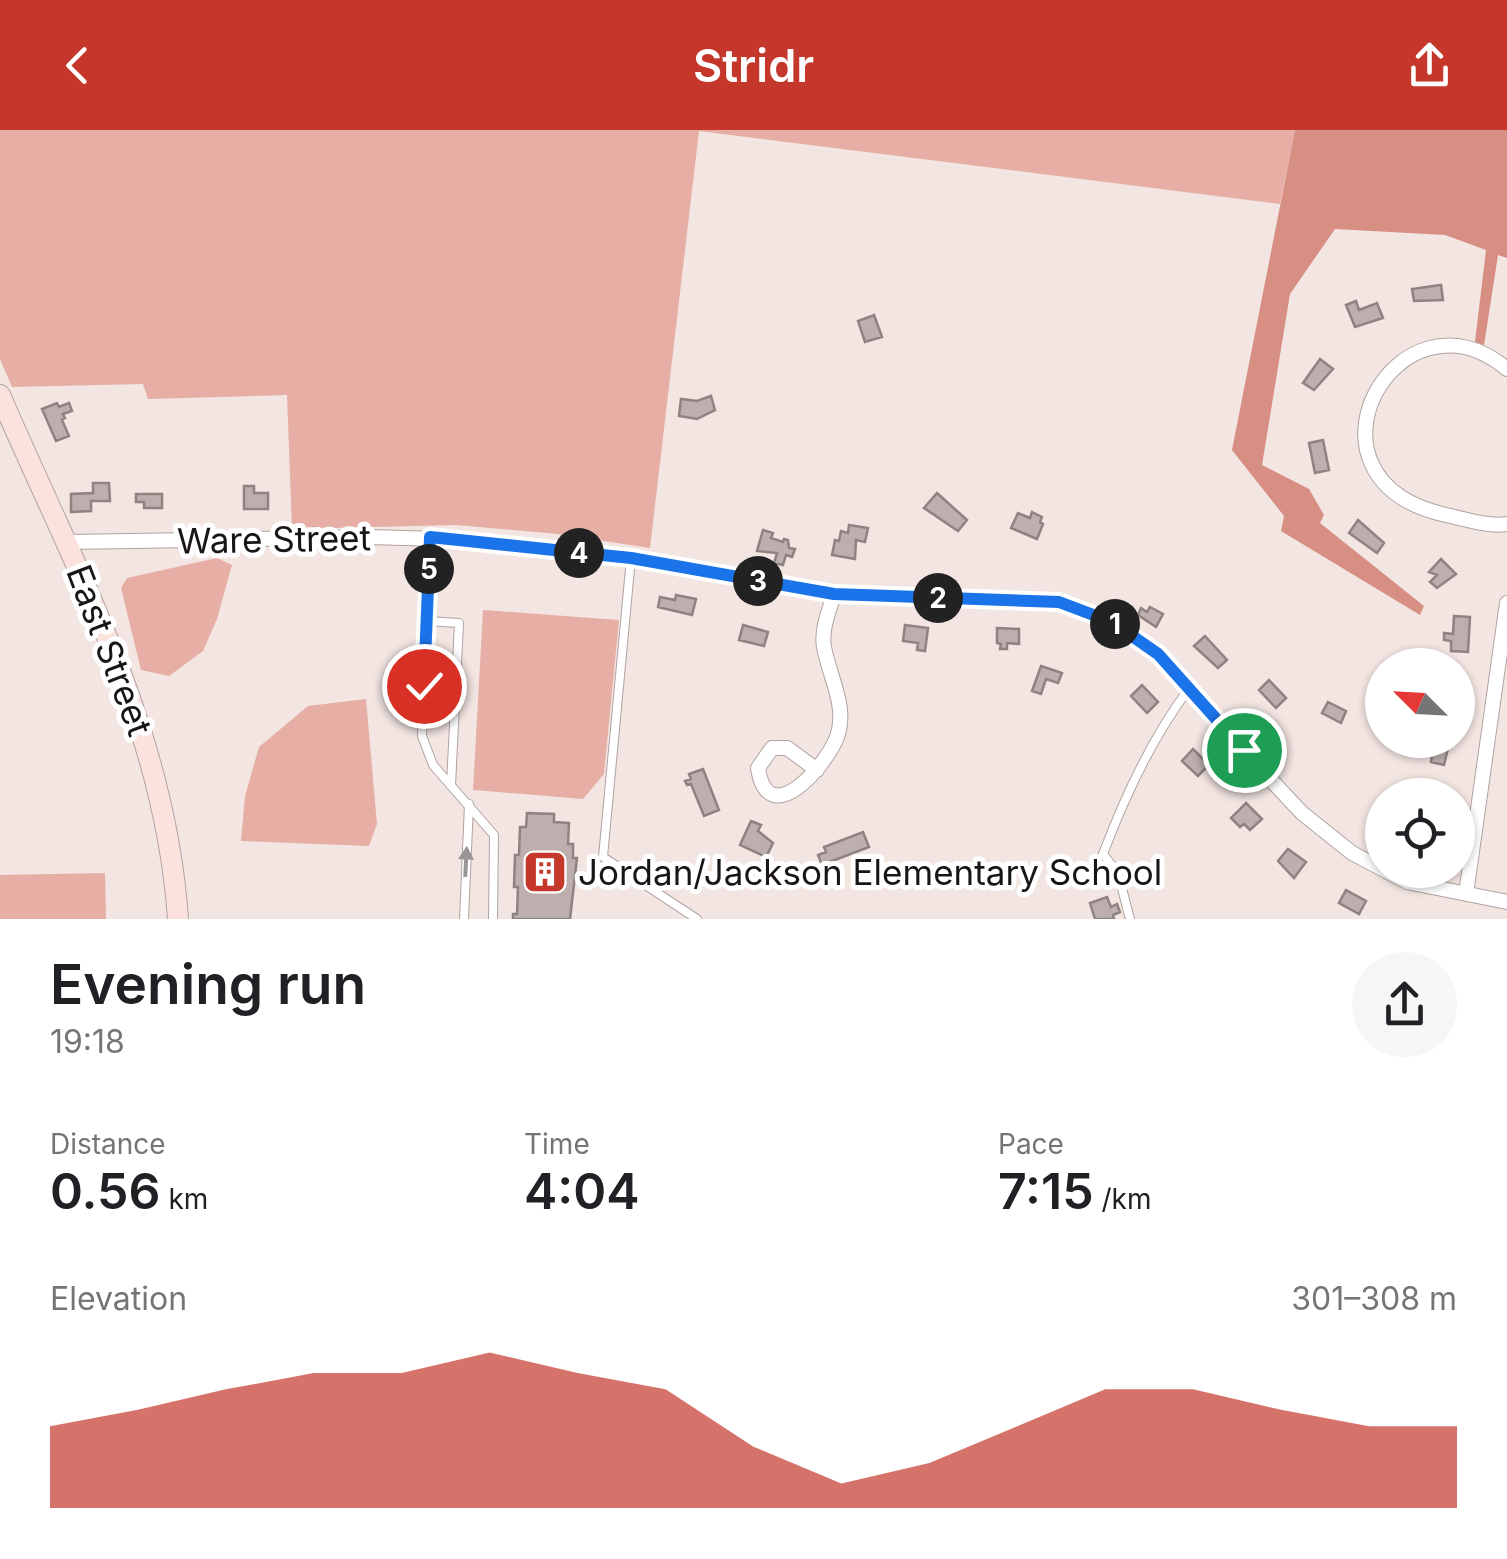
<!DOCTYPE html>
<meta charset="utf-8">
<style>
:root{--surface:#fff;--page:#f6f6f6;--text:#202124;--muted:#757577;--accent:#c4372a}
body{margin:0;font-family:Inter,sans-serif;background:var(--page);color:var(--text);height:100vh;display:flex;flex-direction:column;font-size:38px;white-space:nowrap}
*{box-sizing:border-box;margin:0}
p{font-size:32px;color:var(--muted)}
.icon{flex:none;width:55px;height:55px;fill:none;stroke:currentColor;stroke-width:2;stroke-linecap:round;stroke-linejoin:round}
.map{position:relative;height:789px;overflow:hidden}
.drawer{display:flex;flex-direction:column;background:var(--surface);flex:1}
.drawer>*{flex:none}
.needle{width:65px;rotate:294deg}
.buttons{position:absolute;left:1365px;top:518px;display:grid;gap:20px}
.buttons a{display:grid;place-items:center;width:110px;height:110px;border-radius:50%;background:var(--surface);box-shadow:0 2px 8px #0004;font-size:50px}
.pin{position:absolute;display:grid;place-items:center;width:85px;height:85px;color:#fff;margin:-42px;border:5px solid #fff;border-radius:50%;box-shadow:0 2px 10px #0007}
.km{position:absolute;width:50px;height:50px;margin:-25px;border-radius:50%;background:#222;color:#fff;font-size:28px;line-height:50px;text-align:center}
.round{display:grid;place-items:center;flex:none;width:105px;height:105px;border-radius:52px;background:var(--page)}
.head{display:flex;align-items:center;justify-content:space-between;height:170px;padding:0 50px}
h1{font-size:55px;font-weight:600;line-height:75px}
.metrics{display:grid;grid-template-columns:repeat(3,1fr);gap:15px;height:170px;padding:10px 50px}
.metrics div{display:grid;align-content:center}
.metrics b{font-size:50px;font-weight:600}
.metrics small{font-size:28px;font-weight:400}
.metrics p{font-size:28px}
.chart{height:280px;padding:20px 50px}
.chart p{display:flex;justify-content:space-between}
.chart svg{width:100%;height:180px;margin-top:10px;fill:var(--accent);opacity:.7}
header{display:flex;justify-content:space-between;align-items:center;height:130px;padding:0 50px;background:var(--accent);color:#fff;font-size:45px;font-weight:600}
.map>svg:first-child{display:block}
.green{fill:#e6aea4}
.forest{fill:#d78e83}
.building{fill:#bcafad;stroke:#8f8381;stroke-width:2.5}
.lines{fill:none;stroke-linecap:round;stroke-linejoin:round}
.lane-casing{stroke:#b0a3a1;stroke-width:10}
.street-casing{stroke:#b0a3a1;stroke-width:16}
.secondary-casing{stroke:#b0a3a1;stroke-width:22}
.lane{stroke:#fff;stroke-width:8}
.street{stroke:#fff;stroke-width:14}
.secondary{stroke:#fbe2dd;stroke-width:20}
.oneway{fill:#989695}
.route-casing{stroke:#fff;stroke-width:20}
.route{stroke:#1a73e8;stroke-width:12}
.labels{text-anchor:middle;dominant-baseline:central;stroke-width:10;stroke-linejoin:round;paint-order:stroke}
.street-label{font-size:35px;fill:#191514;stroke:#fff}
.poi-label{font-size:35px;fill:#191514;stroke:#fff;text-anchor:start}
</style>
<header><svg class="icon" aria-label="back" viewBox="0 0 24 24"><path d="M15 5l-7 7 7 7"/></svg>Stridr<svg class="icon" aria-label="share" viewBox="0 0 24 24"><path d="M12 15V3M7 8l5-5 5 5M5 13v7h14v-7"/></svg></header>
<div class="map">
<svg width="1507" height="789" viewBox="0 0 1507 789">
<rect width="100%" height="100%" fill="#f2e5e2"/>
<!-- green -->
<path class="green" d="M0,0H1295L1280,74L699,1L650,418L558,404L456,395L292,399L287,265L148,269L143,254L12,257L0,229Z
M217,428L232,435L217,489L203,521L169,546L141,540L121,458L127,448Z
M483,480L619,490L604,644L583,669L473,660Z
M366,569L377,694L369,716L241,711L245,666L259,617L308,576Z
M105,743L106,789H0V745Z"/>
<!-- forest -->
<path class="forest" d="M1295,0H1507V128L1498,125L1484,215L1475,212L1486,120L1445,105L1335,99L1290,164L1262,335L1309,359L1324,385L1320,393L1424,476L1420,485L1281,401L1284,386L1232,320Z"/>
<!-- building -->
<path class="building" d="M1441,155L1443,170L1414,171L1412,159Z
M1356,171L1359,180L1377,173L1383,188L1355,197L1346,175Z
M874,185L882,207L865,212L858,191Z
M1320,229L1333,239L1314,260L1303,253Z
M711,266L715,280L697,289L679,286L681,269L697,271Z
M57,273L59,277L69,273L72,281L63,284L65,288L62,290L69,306L56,311L42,279Z
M1323,310L1329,340L1315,343L1309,313Z
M93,353H109L110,371H91V381L71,382V364L93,363Z
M244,356H254V363H268V379H244Z
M937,363L967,390L958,401L924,378Z
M136,364H162V378H144V372H136Z
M1032,382L1042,387L1040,392L1043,394L1037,409L1011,398L1018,383L1030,388Z
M1358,390L1384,413L1377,423L1349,403Z
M849,395L868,398L865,412L856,410L855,429L832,425L835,410L839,411L841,401L848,403Z
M763,400L773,403L771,408L783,412L784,409L788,410L789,418L795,419L792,427L786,425L783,435L774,433L777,423L757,421Z
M1441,429L1456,444L1437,458L1430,452L1437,445L1429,442Z
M676,465L696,469L692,485L658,477L660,467L675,470Z
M1150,477L1163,484L1156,497L1138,485L1141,478L1147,482Z
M1454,486L1470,487L1468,522L1451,521V511L1444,510V503L1453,504Z
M743,495L768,502L764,516L739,510Z
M905,495L928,498L925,521L917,520L918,513L903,511Z
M997,498L1019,499V514L1007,513V519H1000L1001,514L997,513Z
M1205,506L1227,530L1218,538L1194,516Z
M1041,536L1062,543L1058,553L1046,549L1041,564L1032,561Z
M1269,550L1286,568L1276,578L1259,560Z
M1142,555L1158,572L1147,583L1131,566Z
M1328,572L1346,581L1341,593L1322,583Z
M1434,610H1450L1444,635L1431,632Z
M1193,619L1209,635L1198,646L1182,631Z
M703,639L719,680L704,686L691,654L687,655L685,651L691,649L689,644Z
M1246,673L1262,689L1250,700L1244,694L1240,697L1231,688Z
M527,683L554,684V692L569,693L568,714H573V728H577L570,789H513V784H517L518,757H514L515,725H519L520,697H526Z
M751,691L761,695L758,701L773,713L766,727L740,715Z
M863,702L869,717L822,735L818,725L826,722L824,717Z
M1288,719L1306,732L1294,748L1278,731Z
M1346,760L1366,771L1359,784L1339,773Z
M1107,767L1111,777L1117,774L1120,782L1113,785L1114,789H1095L1090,773Z"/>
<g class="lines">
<defs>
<path id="lane" d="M430,409L422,606L433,635L494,705L493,789
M631,428L603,727L697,789
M427,491L459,493L451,655
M464,789L469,674
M1130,789L1118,743L1103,724C1125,666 1151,609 1188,560"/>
<path id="street" d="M1507,239C1398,148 1284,349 1446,385C1465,389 1488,397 1507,394
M68,412L369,407L472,410L631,428L834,465L1059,473L1112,492L1157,524L1212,587L1302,683L1352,723L1407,752L1507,772
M817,640L787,618H772L758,638C768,703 826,636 837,607C848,577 829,546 824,517C821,499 829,481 834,465
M1466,764L1507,473"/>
<path id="secondary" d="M0,265C74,437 165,597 178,789"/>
</defs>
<!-- lane casing -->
<use href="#lane" class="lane-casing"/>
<!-- street casing -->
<use href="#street" class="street-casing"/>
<!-- secondary casing -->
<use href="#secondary" class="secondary-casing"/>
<!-- lane -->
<use href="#lane" class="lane"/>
<!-- street -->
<use href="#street" class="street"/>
<!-- secondary -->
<use href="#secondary" class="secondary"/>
</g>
<!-- one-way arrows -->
<defs><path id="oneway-solid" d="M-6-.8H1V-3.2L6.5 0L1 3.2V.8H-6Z" transform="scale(2.5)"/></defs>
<use class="oneway" href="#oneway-solid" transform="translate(466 732) rotate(-87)"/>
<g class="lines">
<defs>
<path id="route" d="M424,556L430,407L631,428L834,464L1059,472L1112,492L1158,524L1244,620"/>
</defs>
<!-- route casing -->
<use href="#route" class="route-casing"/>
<!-- route -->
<use href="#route" class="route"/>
</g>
<!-- icons -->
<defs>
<symbol id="building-square" viewBox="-11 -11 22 22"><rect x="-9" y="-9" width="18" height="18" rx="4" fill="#c4372a" stroke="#fff"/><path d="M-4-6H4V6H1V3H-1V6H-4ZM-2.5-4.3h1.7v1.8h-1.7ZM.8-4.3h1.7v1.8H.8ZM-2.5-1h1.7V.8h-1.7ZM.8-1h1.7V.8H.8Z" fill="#fff"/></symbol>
</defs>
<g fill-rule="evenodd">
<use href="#building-square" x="520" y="717" width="50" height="50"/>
</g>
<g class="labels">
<!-- street labels -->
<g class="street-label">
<text transform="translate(274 409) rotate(-1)">Ware Street</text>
<text transform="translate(110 520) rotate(69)">East Street</text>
</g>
<!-- poi labels -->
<g class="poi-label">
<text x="578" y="742">Jordan/Jackson Elementary School</text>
</g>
</g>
</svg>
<div class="buttons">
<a><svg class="needle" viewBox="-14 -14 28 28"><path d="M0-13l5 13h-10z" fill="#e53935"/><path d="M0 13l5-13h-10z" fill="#757577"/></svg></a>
<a><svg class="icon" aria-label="locate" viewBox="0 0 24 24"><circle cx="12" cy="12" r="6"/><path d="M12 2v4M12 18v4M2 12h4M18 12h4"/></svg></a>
</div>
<div class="pin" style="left:1244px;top:620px;background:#1e9e55"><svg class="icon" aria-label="arrive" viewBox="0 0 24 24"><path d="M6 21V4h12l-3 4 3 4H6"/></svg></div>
<div class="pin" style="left:424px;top:556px;background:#d93025"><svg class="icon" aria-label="check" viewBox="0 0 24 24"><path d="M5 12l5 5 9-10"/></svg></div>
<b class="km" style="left:1115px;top:494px">1</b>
<b class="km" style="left:938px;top:468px">2</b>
<b class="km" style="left:758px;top:451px">3</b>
<b class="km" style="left:579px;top:423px">4</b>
<b class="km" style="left:429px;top:439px">5</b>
</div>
<section class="drawer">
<div class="head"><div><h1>Evening run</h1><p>19:18</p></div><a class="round"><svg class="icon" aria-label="share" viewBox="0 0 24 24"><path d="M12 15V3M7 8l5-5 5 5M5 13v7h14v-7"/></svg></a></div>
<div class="metrics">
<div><p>Distance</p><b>0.56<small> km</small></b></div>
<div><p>Time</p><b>4:04</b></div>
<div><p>Pace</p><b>7:15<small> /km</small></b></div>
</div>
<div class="chart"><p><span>Elevation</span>301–308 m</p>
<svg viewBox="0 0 160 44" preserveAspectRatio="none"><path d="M0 44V24L10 20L20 15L30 11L40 11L50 6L60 11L70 15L80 29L90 38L100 33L110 24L120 15L130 15L140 20L150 24L160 24V44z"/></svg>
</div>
</section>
